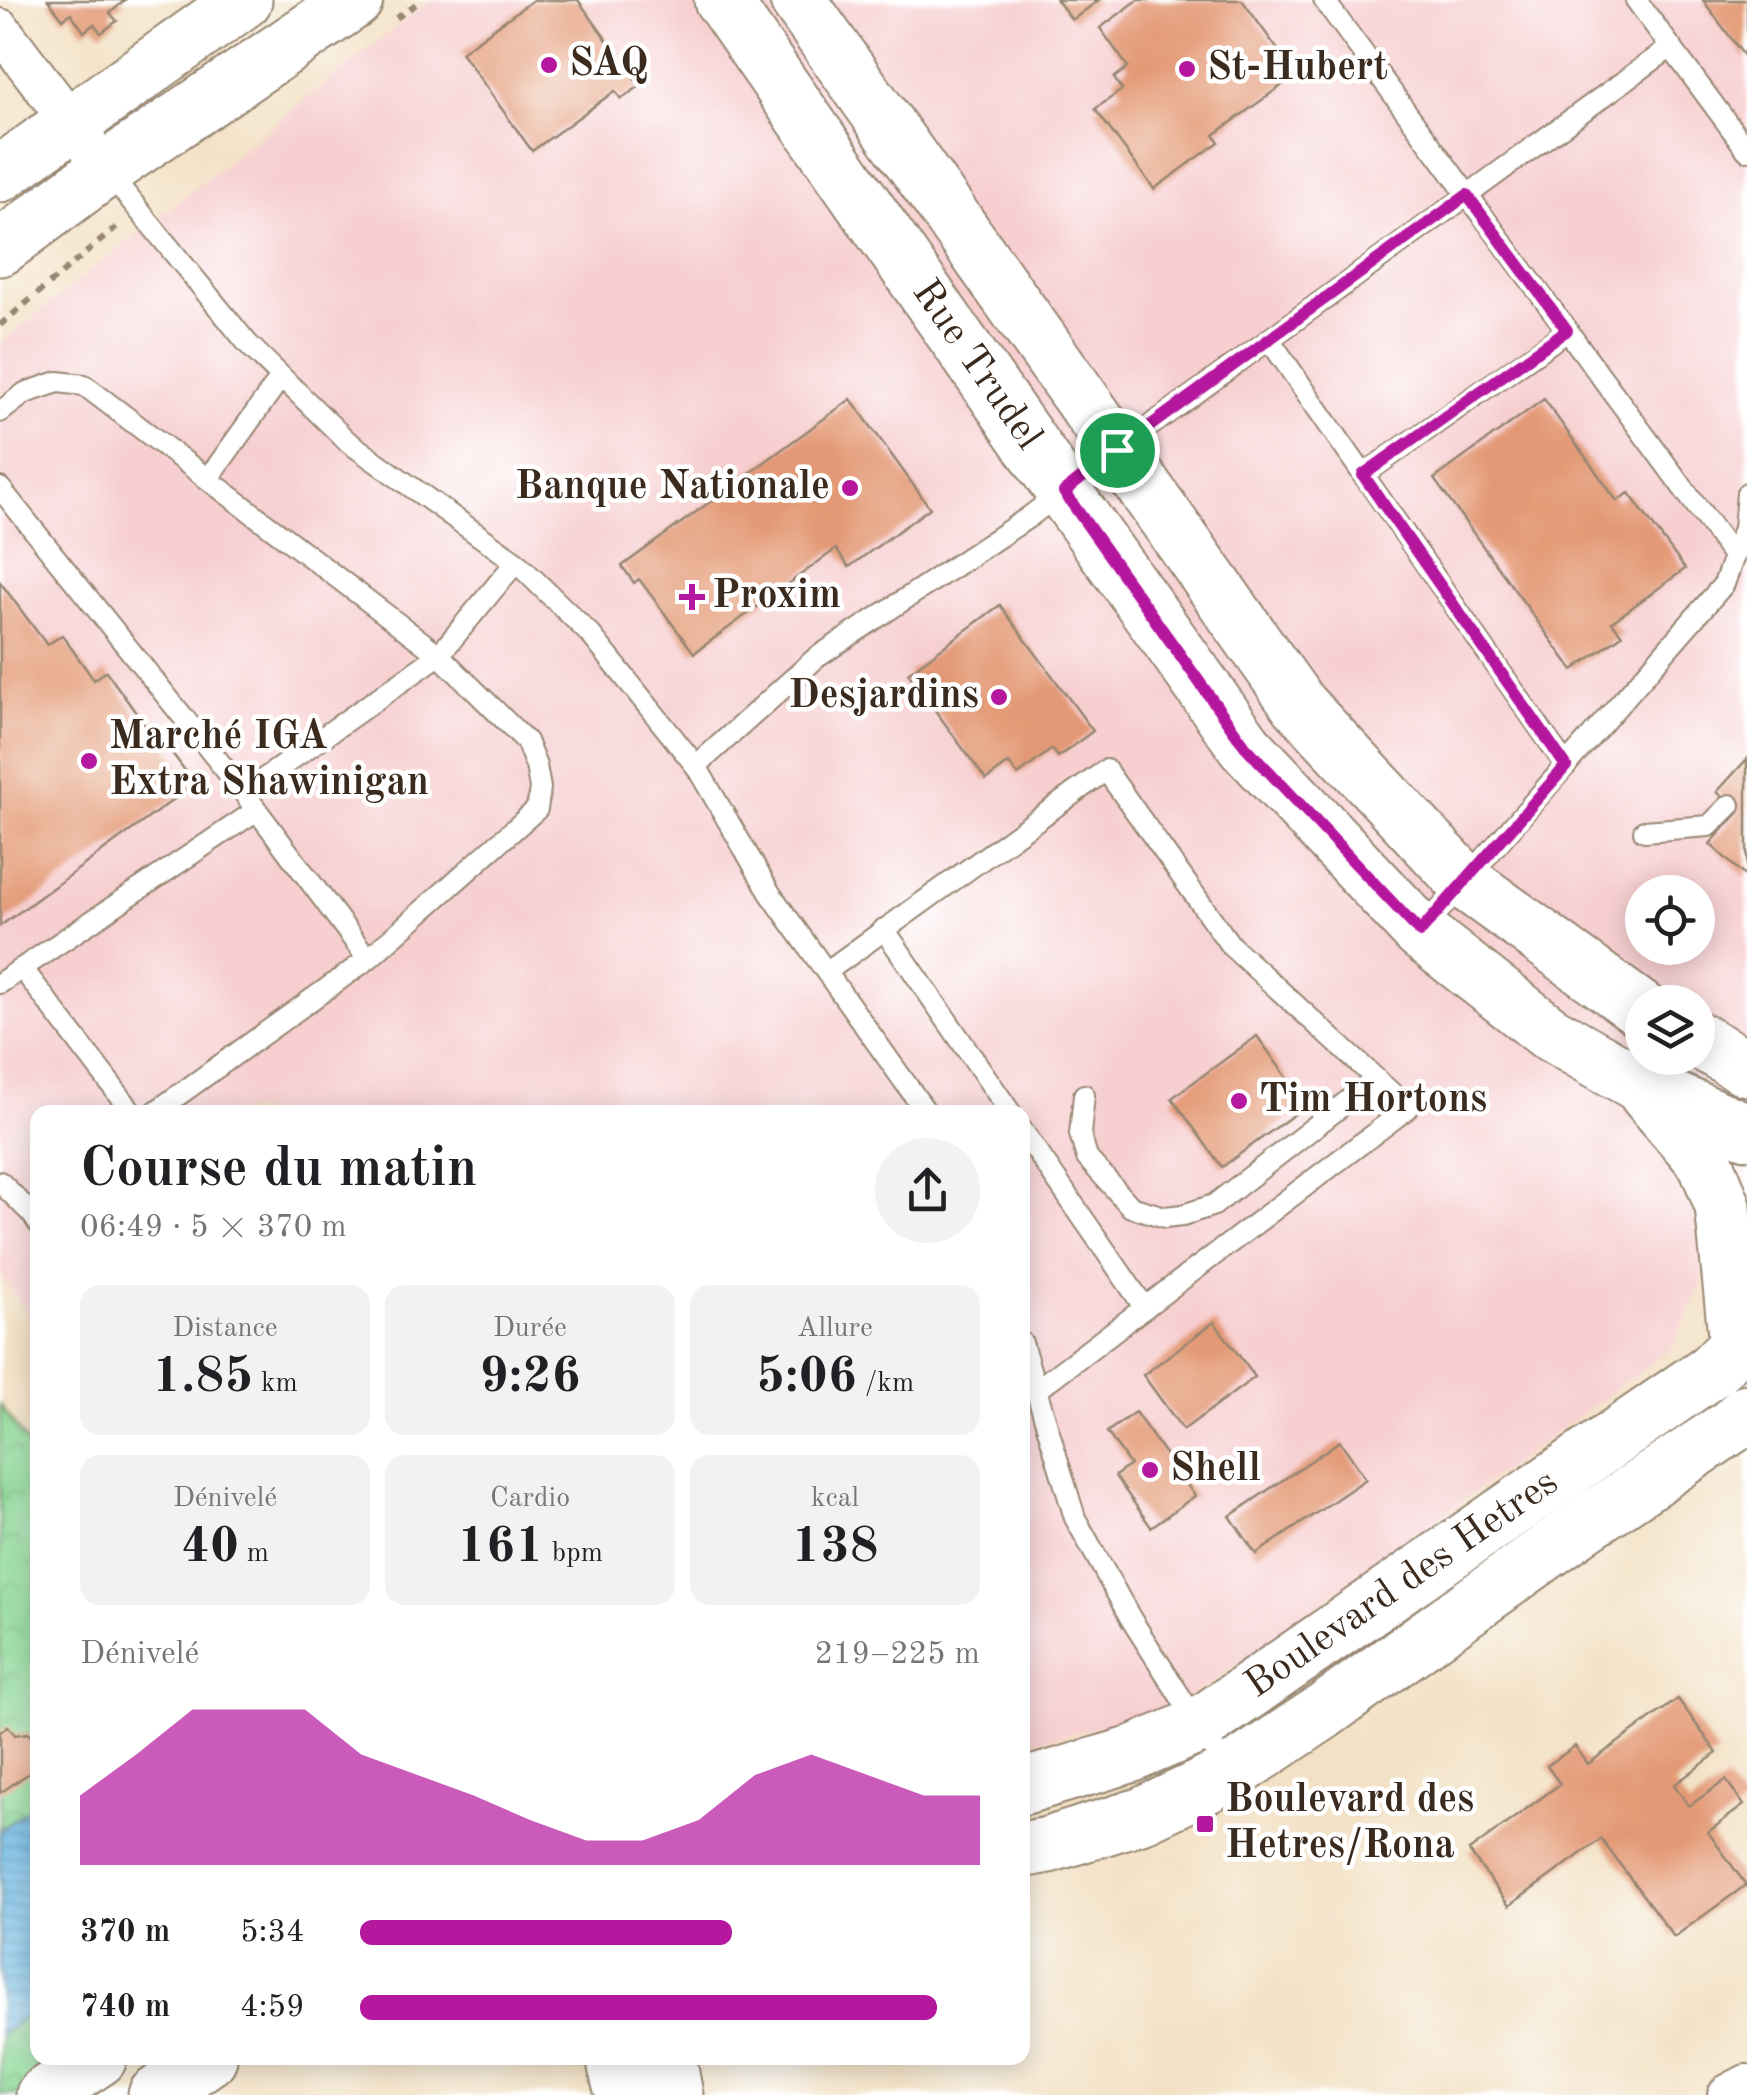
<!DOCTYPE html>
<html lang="fr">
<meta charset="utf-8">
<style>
:root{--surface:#fff;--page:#f2f2f2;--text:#202124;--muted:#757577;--accent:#b5179e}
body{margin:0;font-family:"Old Standard TT",serif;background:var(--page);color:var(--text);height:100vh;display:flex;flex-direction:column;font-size:38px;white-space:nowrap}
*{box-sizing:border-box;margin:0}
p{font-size:32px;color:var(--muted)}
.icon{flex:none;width:55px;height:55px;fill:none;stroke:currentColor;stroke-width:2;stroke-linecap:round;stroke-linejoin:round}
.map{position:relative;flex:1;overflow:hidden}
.side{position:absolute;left:30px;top:1105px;width:1000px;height:960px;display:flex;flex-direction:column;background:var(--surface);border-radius:20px;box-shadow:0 5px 25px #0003}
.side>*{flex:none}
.controls{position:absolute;left:1625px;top:875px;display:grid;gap:20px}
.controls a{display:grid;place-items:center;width:90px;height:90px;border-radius:50%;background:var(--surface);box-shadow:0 5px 25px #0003;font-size:50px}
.pin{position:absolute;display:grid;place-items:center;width:85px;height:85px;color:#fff;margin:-42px;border:5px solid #fff;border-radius:50%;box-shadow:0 2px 10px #0007}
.round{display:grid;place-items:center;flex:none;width:105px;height:105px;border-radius:52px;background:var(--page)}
.head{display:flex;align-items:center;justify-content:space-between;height:170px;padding:0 50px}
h1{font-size:55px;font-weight:700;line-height:75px}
.figures{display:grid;grid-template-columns:repeat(3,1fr);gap:15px;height:170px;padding:10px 50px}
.figures div{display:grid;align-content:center;border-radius:20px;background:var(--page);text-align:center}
.figures b{font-size:50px;font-weight:700}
.figures small{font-size:28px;font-weight:400}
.figures p{font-size:28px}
.chart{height:280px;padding:20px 50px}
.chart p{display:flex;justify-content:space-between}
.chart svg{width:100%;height:180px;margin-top:10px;fill:var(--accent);opacity:.7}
ul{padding:0 50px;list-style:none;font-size:32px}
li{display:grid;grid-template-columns:160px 120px 1fr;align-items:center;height:75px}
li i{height:25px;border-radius:12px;background:var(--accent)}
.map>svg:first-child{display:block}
.built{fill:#f7cfd0;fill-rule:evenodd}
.park{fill:url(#park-crowns);stroke:#63805a;stroke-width:2.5}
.water{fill:url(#water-rules);stroke:#527181;stroke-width:2.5}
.building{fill:#e39975}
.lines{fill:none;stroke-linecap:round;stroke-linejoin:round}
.lane-casing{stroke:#978672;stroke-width:24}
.street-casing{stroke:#978672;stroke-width:44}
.secondary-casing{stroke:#978672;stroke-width:59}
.path{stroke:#978672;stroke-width:6;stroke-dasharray:8 8;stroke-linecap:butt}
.lane{stroke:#fff;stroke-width:20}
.street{stroke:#fff;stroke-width:40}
.secondary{stroke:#fff;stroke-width:55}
.route-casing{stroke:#fff;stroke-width:20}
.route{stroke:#b5179e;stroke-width:12}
.poi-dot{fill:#b5179e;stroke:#fff;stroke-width:4}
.labels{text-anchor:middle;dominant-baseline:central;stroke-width:9;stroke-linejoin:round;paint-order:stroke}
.poi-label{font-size:40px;font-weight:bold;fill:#3b2a1e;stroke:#fff;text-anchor:start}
.street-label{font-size:40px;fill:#3b2a1e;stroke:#fff}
</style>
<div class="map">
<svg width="1747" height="2095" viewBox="0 0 1747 2095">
<defs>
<pattern id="park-crowns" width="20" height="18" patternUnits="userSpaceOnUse" patternTransform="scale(2.5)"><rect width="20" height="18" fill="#8bd795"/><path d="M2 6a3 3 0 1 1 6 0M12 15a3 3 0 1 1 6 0" fill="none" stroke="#79b980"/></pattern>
<pattern id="water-rules" width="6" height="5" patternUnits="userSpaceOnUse" patternTransform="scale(2.5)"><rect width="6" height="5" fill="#6ab8e4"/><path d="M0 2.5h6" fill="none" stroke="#5896b8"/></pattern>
</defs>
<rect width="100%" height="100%" fill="#fff"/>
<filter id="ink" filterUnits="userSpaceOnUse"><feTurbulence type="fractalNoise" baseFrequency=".01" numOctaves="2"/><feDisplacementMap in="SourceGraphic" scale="20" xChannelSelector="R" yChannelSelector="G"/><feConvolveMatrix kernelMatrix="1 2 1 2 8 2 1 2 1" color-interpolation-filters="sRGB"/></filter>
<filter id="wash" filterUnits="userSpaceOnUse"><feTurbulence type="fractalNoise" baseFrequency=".0048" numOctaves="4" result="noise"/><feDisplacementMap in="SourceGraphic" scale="40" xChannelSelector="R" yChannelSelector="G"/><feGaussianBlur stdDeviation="2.25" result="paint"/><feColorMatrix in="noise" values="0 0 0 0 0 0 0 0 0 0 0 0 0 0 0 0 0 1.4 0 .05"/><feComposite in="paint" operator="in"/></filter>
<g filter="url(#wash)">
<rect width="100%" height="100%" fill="#f3e1c5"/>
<!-- built -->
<path class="built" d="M430,0H1747V1188L1672,1348L1173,1711L1023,1744L1022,1112H38L37,1327L0,1273V344ZM1642,892H1698V948H1642ZM1642,1002H1698V1058H1642Z"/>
<!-- park -->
<path class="park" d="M0,1405L37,1457L38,2058H87L30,2095H0Z"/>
<!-- water -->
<path class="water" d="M37,1803V2008L0,2035V1830Z"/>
<g id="blocks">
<!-- building -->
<path class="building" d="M48,0H125L110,13L117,21L101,33L94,24L84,32L71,13L63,19Z
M533,0H578L640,86L621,99L615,91L532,151L461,52Z
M1057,0H1099L1072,20Z
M1138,0H1242L1296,75L1214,135L1219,142L1154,189L1095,109L1122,90L1114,78L1128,67L1100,28Z
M1703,0H1747V60Z
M851,399L930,508L849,567L836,549L694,653L639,579L634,583L622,566Z
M1544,399L1617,501L1629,493L1685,569L1612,622L1622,635L1573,670L1434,479Z
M0,582L47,645L62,635L94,680L106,671L154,738L158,734L195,784L0,926Z
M1000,605L1093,731L1058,757L1052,749L1018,775L1009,763L986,780L908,673Z
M1747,759V878L1710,844L1739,812L1717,792Z
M1257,1036L1307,1105L1222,1167L1172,1098Z
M1214,1322L1255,1377L1183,1430L1143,1375Z
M1135,1412L1195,1496L1151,1527L1115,1476L1130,1465L1107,1432Z
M1340,1441L1366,1479L1256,1554L1230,1516Z
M1678,1699L1717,1753L1674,1785L1689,1806L1726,1780L1744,1805L1708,1832L1746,1885L1674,1937L1601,1839L1509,1906L1469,1851L1560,1784L1547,1766L1575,1746L1588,1764Z
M8,1726L15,1735L28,1733L34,1739L36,1751L32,1758L38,1767L0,1793V1732Z"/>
</g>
</g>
<g filter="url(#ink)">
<use href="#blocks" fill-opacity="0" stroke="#978672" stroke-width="2.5"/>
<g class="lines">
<defs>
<path id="lane" d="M1324,0L1734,557
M1636,0L1747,150
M107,171L248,344L347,441L516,562L591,635L696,766L770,893L926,1112
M1269,339L1566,766
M0,412L25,393L58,382L84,385L439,655L526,741L536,766L540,788L537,809L368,959L155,1112
M1363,475L1567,331
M208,479L281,377
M0,488L244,793L368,959
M696,766L816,658L1029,517L1117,450L1671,47
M244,793L439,655L516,562
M1644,831L1709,826L1730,805
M884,929L1010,1112
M1423,929L1724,584L1744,528L1747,493
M22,968L132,1112
M826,972L1106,770L1231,946L1408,1108L1036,1390
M0,983L257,810
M1084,1095L1080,1134L1087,1158L1131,1207L1165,1217L1183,1215L1214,1205L1376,1079
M1022,1130L1145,1308
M0,1182L33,1215L38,1223
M1022,1343L1075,1518L1131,1619L1229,1773"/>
<path id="street" d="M0,29L88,145
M1728,2095L1747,2085"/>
<g id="secondary">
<path id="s1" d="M722,0L1064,492L1245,746L1420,932L1548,1032L1646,1088L1747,1131"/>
<path d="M798,0L1299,705L1465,882L1642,1010"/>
<path d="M0,174L244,0"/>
<path d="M0,248L106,169L355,0"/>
<path d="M1698,1040L1747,1068"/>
<path d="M1647,1094L1706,1163L1723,1206L1737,1345"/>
<path id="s2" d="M1022,1787L1130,1755L1200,1725L1712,1370L1737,1345L1747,1326"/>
<path d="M1022,1850L1048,1845L1143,1815L1230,1774L1323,1712L1584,1525L1733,1425L1747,1412"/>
<path d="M614,2058L620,2082L627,2095"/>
<path d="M668,2058L675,2095"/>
<path d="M44,2095L99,2058"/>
<path d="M156,2095L209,2058"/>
</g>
</defs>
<!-- lane casing -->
<use href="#lane" class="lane-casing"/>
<!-- street casing -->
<use href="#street" class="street-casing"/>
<!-- secondary casing -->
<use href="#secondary" class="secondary-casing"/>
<!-- path -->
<path class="path" d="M396,18L422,0
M0,325L118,226"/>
<!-- lane -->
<use href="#lane" class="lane"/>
<!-- street -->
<use href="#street" class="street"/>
<!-- secondary -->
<use href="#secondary" class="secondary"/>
</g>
</g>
<g class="lines" filter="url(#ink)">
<defs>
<path id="route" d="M1467,195L1567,330L1363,475L1566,766L1420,932L1245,746L1064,492L1117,450Z"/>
</defs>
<!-- route casing -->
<use href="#route" class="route-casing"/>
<!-- route -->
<use href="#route" class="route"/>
</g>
<!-- markers -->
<g class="poi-dot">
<circle cx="549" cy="65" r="10"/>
<circle cx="1187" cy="69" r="10"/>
<circle cx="850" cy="488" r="10"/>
<path d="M687 582h10v10h10v10h-10v10h-10v-10h-10v-10h10z"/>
<circle cx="999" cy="697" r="10"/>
<circle cx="89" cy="761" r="10"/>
<circle cx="1239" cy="1101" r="10"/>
<circle cx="1150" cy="1470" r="10"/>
<rect x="1195" y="1814" width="20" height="20" rx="5"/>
</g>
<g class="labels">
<!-- poi labels -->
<g class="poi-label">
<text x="569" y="65">SAQ</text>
<text x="1207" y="69">St-Hubert</text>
<text x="830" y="488" text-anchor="end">Banque Nationale</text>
<text x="712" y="597">Proxim</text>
<text x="979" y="697" text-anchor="end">Desjardins</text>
<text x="109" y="738">Marché IGA<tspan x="109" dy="46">Extra Shawinigan</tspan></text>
<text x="1259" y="1101">Tim Hortons</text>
<text x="1170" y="1470">Shell</text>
<text x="1225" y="1801">Boulevard des<tspan x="1225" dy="46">Hetres/Rona</tspan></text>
</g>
<!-- street labels -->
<g class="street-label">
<text stroke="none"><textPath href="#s1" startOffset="445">Rue Trudel</textPath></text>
<text stroke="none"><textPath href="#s2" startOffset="435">Boulevard des Hetres</textPath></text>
</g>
</g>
</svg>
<div class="controls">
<a><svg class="icon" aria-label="locate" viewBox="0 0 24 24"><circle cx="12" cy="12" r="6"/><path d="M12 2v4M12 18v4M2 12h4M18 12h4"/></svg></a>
<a><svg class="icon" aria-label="layers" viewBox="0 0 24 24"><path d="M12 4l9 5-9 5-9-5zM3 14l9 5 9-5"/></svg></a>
</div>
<div class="pin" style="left:1117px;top:450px;background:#1e9e55"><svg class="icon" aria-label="arrive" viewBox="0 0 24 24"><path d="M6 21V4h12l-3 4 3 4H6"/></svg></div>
<section class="side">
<div class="head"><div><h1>Course du matin</h1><p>06:49 · 5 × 370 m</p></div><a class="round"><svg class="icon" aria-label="share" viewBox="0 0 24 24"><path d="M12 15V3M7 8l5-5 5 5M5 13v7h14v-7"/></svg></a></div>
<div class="figures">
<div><p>Distance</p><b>1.85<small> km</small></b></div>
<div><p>Durée</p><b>9:26</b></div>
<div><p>Allure</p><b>5:06<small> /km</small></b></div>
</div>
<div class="figures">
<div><p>Dénivelé</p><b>40<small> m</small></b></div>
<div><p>Cardio</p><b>161<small> bpm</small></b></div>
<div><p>kcal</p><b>138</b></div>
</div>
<div class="chart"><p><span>Dénivelé</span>219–225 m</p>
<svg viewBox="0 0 160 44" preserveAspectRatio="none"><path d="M0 44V27L10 17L20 6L30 6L40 6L50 17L60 22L70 27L80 33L90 38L100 38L110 33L120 22L130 17L140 22L150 27L160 27V44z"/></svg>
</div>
<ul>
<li><b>370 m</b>5:34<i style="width:60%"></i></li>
<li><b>740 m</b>4:59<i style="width:93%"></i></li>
</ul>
</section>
</div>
